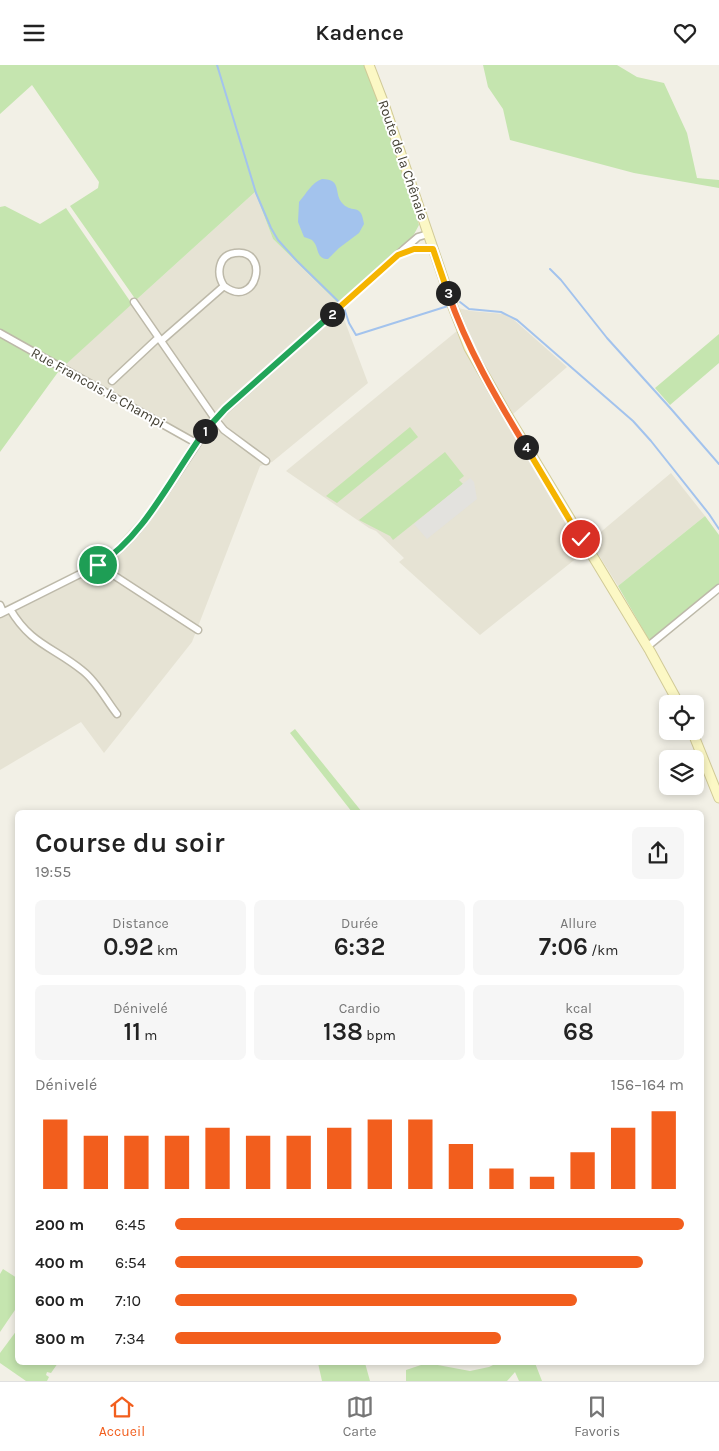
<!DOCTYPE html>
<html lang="fr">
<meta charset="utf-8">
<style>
:root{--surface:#fff;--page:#f6f6f6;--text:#222;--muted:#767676;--line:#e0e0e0;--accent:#f25e1d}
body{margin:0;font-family:Karla,sans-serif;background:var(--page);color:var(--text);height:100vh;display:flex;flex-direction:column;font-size:19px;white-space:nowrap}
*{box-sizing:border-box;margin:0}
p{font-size:16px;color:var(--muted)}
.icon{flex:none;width:28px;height:28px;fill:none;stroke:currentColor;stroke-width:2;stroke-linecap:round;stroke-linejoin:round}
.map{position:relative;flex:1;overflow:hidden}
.side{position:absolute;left:15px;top:745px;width:689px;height:555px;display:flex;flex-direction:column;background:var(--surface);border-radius:8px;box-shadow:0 2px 8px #0003}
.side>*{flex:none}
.buttons{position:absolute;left:659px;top:630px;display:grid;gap:10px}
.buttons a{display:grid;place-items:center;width:45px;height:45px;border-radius:8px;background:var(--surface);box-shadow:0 2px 8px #0003;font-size:25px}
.pin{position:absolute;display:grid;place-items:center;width:42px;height:42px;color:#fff;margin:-21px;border:2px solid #fff;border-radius:50%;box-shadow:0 1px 5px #0007}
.km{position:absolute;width:25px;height:25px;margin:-12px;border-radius:50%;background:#222;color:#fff;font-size:14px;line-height:25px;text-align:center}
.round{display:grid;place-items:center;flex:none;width:52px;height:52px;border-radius:8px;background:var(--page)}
.summary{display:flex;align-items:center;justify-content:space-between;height:85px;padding:0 20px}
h1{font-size:28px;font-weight:600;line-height:38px}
.figures{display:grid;grid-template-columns:repeat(3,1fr);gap:8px;height:85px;padding:5px 20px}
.figures div{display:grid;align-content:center;border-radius:8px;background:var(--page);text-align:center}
.figures b{font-size:25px;font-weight:600}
.figures small{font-size:14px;font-weight:400}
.figures p{font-size:14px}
.chart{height:140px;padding:10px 20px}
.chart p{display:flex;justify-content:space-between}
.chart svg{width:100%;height:90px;margin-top:5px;stroke:var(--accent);stroke-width:6}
ul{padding:0 20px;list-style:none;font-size:16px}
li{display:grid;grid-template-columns:80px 60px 1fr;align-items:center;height:38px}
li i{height:12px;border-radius:6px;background:var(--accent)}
header{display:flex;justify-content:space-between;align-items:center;height:65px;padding:0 20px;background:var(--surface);font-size:22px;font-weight:600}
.menu{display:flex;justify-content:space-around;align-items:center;height:70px;border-top:1px solid var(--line);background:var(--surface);font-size:14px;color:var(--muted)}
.menu a{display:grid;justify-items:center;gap:2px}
.menu .on{color:var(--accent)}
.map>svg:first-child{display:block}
.residential{fill:#e6e3d4}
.green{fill:#c5e5af}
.parking{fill:#e3e2de}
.water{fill:#a3c3ed}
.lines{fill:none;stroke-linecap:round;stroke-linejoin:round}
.stream{stroke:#a3c3ed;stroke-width:2}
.street-casing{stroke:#bdb9a9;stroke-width:9}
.secondary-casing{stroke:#d1ca97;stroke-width:11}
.street{stroke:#fff;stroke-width:6}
.secondary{stroke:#fcf8c5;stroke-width:9}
.split-1-casing{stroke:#fff;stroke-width:10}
.split-2-casing{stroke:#fff;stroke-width:10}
.split-3-casing{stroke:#fff;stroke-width:10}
.split-4-casing{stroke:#fff;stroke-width:10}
.split-5-casing{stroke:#fff;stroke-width:10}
.split-1{stroke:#22a559;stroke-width:6}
.split-2{stroke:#22a559;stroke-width:6}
.split-3{stroke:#f5b400;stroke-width:6}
.split-4{stroke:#f0652b;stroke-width:6}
.split-5{stroke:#f5b400;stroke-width:6}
.labels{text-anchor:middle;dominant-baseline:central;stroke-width:4;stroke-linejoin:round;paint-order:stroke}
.street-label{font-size:14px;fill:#444135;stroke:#fff}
</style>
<header><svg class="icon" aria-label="menu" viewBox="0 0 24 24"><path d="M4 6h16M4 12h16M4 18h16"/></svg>Kadence<svg class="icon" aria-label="heart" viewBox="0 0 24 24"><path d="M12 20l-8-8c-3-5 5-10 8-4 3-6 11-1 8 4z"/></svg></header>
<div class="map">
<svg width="719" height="1316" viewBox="0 0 719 1316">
<rect width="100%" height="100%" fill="#f2f0e6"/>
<!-- residential -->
<path class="residential" d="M255,127L273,174L344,244L341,246L368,318L272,397L260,401L192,577L104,688L81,657L0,705V537L3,542L62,515L101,494L115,481L152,440L190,378L61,303Z
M458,243L471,246L504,249L513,254L567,302L513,349L494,318L479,291Z
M457,266L476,306L583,488L480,570L399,497L404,493L376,466L369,463L286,406Z
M671,408L705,451L618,521L590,476Z"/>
<!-- green -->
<path class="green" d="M0,0H365L398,90L419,160L412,173L338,238L273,174L255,127L136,235L70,141L98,123L99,117L32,20L0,49Z
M483,0H617L637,12L664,18L687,68L697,113L719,115V123L634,108L510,75L503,44L488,22Z
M5,141L40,159L66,143L132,239L64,301L0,264V142Z
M0,269L61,303L0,387Z
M719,269V298L670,340L655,323Z
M410,362L418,372L337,438L326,431Z
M445,387L464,411L459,415L463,419L393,475L390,471L359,455Z
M705,451L719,470V521L652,575H649L618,521Z
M295,664L362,747H352L290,668Z
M3,1204L17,1213V1242L0,1267V1209Z
M17,1265L18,1298H58L51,1308L47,1307L46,1310L49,1312L47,1316H26L0,1298V1288Z
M318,1298H365L370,1316H322Z
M427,1298L470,1306L489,1302L497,1298H535L542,1316H519L515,1307L507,1316H406V1305Z"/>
<!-- parking -->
<path class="parking" d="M470,413L474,417L477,434L427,474L414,459Z"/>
<!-- water -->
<path class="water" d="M322,114C343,114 333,129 343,139C353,149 361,137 364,159L359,168L339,183L328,194C315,194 320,182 312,175C310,174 307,173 304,172L298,157L299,137C307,128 311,118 322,114Z"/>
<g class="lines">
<!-- stream -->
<path class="stream" d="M217,0L256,128L271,163L278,175L297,196L339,237
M550,204L561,215L607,273L672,345L719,399
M460,237L469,244L501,247L517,255L633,356L651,376L709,449L719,464
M344,243L349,258L356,270L448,241"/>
<defs>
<path id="street" d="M404,187L414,184H433
M134,237L215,354L224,365L266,396
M0,268L196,378
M161,276L224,221C257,246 271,183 235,188C218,190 216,209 224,221
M112,316L158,273
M98,500L198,565
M0,540L3,547
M10,544C31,580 54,582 83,606C97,617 106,635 117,649
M0,549L98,500C146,472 180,398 215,354L404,184L418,172L428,169
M647,582L719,523"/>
<path id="secondary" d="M369,0L384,39L453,242L469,283L505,346L650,586L679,639
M692,666L719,733"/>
</defs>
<!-- street casing -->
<use href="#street" class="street-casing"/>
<!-- secondary casing -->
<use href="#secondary" class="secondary-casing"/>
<!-- street -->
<use href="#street" class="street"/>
<!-- secondary -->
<use href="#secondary" class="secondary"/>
</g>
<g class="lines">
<defs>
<path id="split-1" d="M98,500C145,471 173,409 205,366"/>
<path id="split-2" d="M205,366L225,344L332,249"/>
<path id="split-3" d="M332,249L398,190L414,184H433L448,228"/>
<path id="split-4" d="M448,228C467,283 496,333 526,382"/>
<path id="split-5" d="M526,382L581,474"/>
</defs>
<!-- split-1 casing -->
<use href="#split-1" class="split-1-casing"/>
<!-- split-2 casing -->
<use href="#split-2" class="split-2-casing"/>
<!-- split-3 casing -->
<use href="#split-3" class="split-3-casing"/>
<!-- split-4 casing -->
<use href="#split-4" class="split-4-casing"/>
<!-- split-5 casing -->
<use href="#split-5" class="split-5-casing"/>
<!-- split-1 -->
<use href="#split-1" class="split-1"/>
<!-- split-2 -->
<use href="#split-2" class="split-2"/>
<!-- split-3 -->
<use href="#split-3" class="split-3"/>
<!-- split-4 -->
<use href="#split-4" class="split-4"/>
<!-- split-5 -->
<use href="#split-5" class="split-5"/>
</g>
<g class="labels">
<!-- street labels -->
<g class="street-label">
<text transform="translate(403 95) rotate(71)">Route de la Chênaie</text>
<text transform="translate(98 323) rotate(29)">Rue Francois le Champi</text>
</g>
</g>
</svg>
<div class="buttons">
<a><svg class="icon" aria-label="locate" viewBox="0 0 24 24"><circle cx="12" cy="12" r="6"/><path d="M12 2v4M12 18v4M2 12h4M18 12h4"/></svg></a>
<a><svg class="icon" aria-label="layers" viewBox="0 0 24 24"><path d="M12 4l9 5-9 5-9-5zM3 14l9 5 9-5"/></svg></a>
</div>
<div class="pin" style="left:98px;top:500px;background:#1e9e55"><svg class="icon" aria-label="arrive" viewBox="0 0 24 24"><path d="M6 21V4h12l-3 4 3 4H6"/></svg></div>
<div class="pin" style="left:581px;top:474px;background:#d93025"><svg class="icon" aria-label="check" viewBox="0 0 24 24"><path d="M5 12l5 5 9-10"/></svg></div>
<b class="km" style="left:205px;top:366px">1</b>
<b class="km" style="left:332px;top:249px">2</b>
<b class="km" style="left:448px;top:228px">3</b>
<b class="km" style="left:526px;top:382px">4</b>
<section class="side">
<div class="summary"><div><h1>Course du soir</h1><p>19:55</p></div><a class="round"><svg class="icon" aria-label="share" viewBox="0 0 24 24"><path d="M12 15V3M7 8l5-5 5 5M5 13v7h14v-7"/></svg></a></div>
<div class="figures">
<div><p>Distance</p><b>0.92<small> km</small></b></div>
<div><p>Durée</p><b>6:32</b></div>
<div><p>Allure</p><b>7:06<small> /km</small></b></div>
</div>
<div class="figures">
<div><p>Dénivelé</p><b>11<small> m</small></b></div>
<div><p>Cardio</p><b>138<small> bpm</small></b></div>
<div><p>kcal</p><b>68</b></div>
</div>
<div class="chart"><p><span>Dénivelé</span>156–164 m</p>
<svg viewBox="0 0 160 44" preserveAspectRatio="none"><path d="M5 44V10M15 44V18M25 44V18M35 44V18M45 44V14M55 44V18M65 44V18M75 44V14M85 44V10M95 44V10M105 44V22M115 44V34M125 44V38M135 44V26M145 44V14M155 44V6"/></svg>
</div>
<ul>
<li><b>200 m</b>6:45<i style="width:100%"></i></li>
<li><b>400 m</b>6:54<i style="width:92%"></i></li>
<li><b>600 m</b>7:10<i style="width:79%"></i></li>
<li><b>800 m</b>7:34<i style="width:64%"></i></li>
</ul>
</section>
</div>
<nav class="menu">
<a class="on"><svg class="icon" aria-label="home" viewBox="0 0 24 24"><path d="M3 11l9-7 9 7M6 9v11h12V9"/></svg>Accueil</a>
<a><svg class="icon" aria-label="map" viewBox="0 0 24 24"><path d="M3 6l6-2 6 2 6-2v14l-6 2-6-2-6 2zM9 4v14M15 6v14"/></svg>Carte</a>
<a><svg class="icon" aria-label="saved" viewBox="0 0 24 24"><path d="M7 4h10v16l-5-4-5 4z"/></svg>Favoris</a>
</nav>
